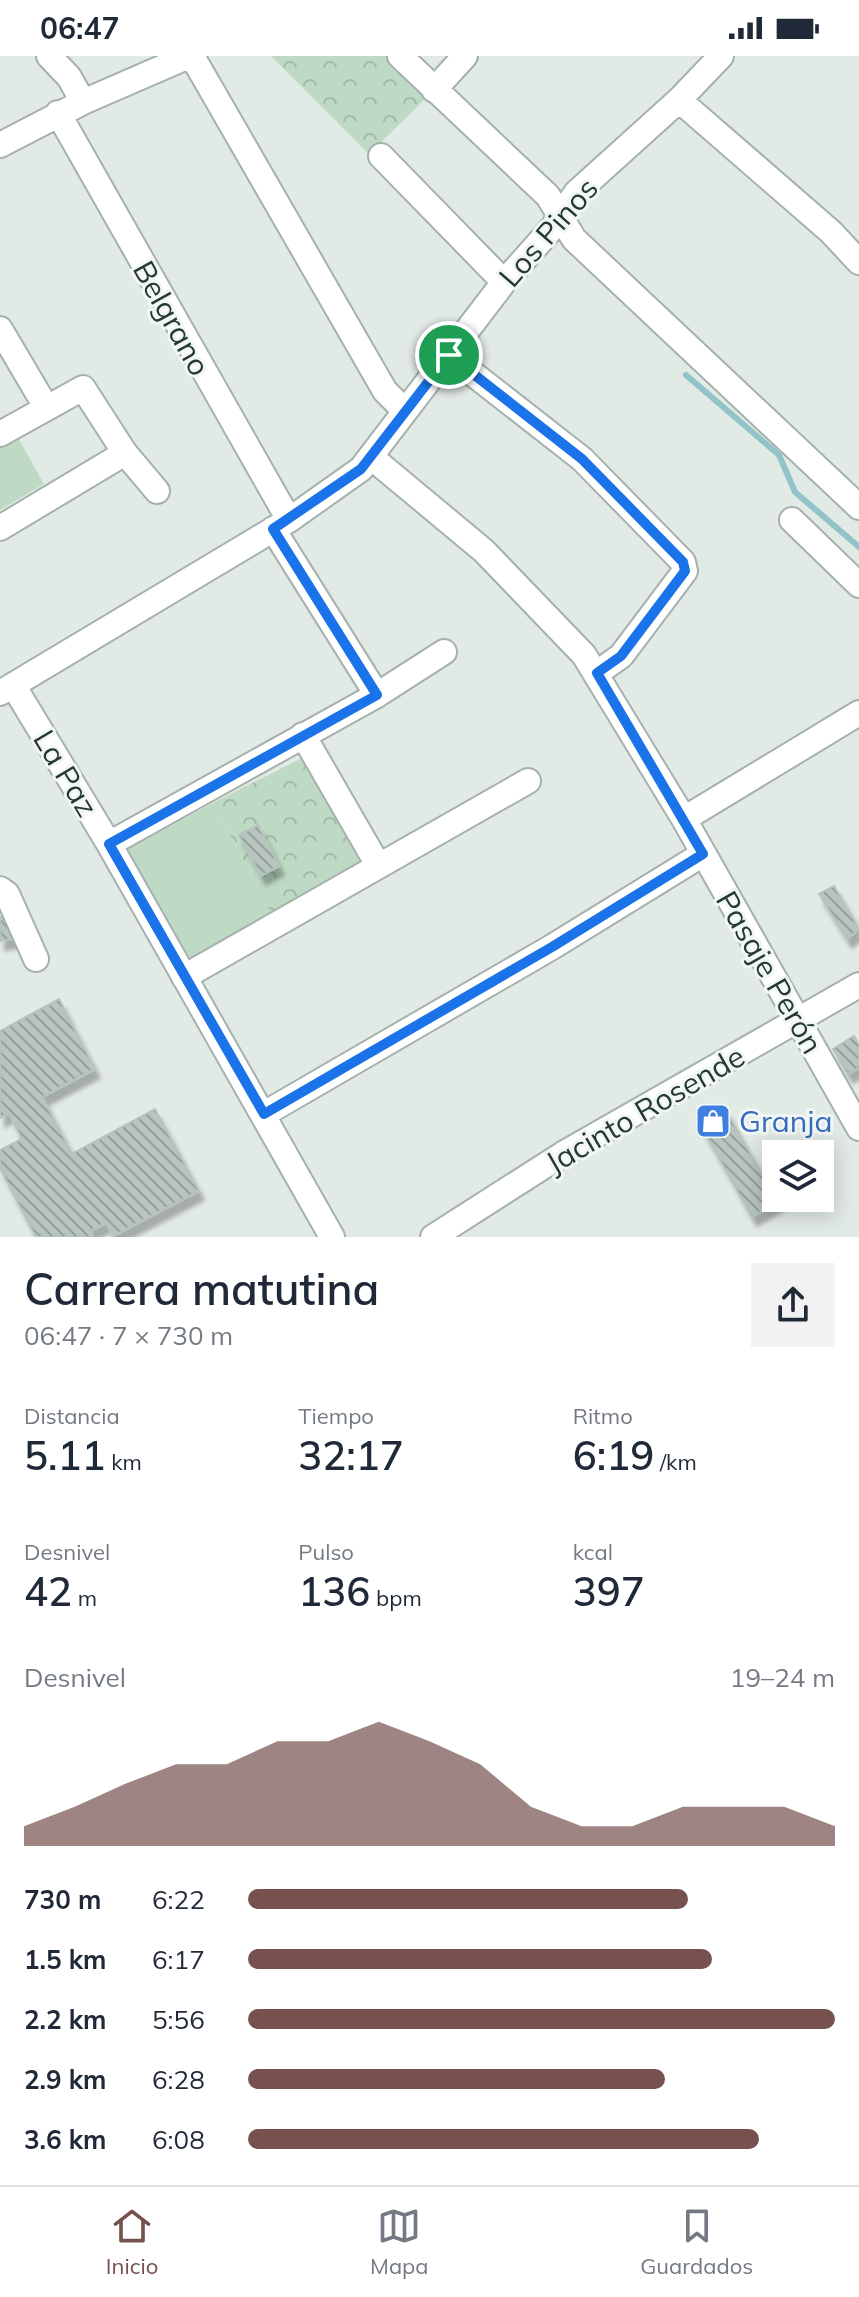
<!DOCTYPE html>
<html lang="es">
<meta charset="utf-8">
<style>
:root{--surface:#fff;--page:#f2f2f3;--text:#1f2937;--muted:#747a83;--line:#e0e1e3;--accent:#76514e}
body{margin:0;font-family:Mulish,sans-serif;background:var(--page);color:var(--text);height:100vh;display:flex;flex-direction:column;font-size:30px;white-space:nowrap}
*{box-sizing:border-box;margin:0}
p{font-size:26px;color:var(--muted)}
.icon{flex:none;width:44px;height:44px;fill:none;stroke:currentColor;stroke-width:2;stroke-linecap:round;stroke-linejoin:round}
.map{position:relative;height:1181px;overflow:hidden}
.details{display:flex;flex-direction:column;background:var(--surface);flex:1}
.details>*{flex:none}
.buttons{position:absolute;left:762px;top:1084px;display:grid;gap:16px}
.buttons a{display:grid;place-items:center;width:72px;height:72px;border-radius:0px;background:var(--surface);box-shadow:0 4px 20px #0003;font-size:40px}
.pin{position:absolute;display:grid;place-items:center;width:68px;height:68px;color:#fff;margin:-34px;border:4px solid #fff;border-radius:50%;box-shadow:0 2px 8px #0007}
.round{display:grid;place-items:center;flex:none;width:84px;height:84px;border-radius:0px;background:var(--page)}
.headline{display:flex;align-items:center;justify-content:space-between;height:136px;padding:0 24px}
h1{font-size:44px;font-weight:600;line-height:60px}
.metrics{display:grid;grid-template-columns:repeat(3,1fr);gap:12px;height:136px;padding:8px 24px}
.metrics div{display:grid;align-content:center}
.metrics b{font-size:40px;font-weight:600}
.metrics small{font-size:22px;font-weight:400}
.metrics p{font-size:22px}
.chart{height:224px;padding:16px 24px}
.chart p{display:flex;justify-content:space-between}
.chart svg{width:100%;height:144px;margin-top:8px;fill:var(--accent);opacity:.7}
ul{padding:0 24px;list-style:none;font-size:26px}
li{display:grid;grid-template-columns:128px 96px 1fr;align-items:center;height:60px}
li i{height:20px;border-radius:10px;background:var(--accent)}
.status{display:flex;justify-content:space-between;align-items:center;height:56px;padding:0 40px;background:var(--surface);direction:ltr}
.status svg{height:22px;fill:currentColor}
.tabs{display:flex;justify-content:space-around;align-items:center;height:112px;border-top:2px solid var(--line);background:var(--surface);font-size:22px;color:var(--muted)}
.tabs a{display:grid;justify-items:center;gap:4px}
.tabs .on{color:var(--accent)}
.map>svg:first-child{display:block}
.forest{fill:url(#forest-crowns)}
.garden{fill:#bed9c4}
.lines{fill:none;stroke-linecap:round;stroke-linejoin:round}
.stream{stroke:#91c3c9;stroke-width:6}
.building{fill:url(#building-back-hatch);stroke:#b5c3bd;stroke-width:2;filter:url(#shadow)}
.minor-casing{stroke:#a5b1ad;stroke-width:28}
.minor{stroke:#fff;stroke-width:24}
.route-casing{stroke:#fff;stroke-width:16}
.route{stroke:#1a73e8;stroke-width:10}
.labels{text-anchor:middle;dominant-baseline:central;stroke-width:6;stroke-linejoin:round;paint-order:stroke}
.street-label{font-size:30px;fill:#243933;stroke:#f2f7f5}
.shop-label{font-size:30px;fill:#366cbe;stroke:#f2f7f5;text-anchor:start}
</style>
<div class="status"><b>06:47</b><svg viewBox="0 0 49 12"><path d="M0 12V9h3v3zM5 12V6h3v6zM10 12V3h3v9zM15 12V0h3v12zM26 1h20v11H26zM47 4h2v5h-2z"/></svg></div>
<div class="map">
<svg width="859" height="1181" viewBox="0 0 859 1181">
<defs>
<pattern id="forest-crowns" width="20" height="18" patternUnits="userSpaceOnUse" patternTransform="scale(2)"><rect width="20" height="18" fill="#bed9c4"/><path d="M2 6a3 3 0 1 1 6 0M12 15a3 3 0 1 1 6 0" fill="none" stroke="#a3bba9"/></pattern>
<pattern id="building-back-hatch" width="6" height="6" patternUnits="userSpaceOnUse" patternTransform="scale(2)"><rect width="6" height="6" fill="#b8c5bf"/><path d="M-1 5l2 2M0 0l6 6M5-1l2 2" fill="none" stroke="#95a19c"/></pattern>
<filter id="shadow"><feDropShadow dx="5" dy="9" stdDeviation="2" flood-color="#0004"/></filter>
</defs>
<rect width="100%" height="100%" fill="#e2eae6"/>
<!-- forest -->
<path class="forest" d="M271,0H400L434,34L369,98Z
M306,700L363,809L274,863L213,747Z"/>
<!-- garden -->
<path class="garden" d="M16,378L44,428L0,454V387Z
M213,747L274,863L185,910L124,795Z"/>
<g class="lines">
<!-- stream -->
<path class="stream" d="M686,319L779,399L795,436L859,491"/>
</g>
<!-- building -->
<path class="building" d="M258,769L279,810L261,820L239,779Z
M834,830L859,873L847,883L819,838Z
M9,860L13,883L0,885V861Z
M59,943L95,1013L42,1041L72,1098L155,1053L199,1135L113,1180L106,1167L90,1175L93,1181H36L0,1112V1094L22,1083L9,1057L0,1062V975Z
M854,980L859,989V1012L848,1018L833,993Z
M725,1053L778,1146L752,1161L700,1068Z"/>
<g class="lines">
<defs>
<path id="minor" d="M49,0L69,21L83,46
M192,0L385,335L404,354
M400,0L548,140L574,183L859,451
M434,34L465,0
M679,44L831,176L859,206
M58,57L289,464
M0,89L83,46L189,0
M381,100L504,226
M0,273L46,351
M449,299L582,403L683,506L685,515L679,523L621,600L597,617
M0,378L83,332L125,397L157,435
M371,401L484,495L584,599L684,763L859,1072
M792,464L859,529
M0,472L125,397
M273,473L377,639
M13,629L109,788L332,1181
M0,637L289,464L361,413L504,226L553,171L576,137L679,44L721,0
M303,679L378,809
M684,763L859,657
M109,788L377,639L444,596
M0,833L7,838L36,903
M184,921L528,725
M264,1058L552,891L703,798
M433,1181L563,1098L859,929"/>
</defs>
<!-- minor casing -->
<use href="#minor" class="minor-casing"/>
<!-- minor -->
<use href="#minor" class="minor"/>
</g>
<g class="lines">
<defs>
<path id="route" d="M449,299L582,403L683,506L685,515L679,523L621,600L597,617L703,798L552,891L264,1058L109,788L377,639L273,473L361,413Z"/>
</defs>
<!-- route casing -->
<use href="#route" class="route-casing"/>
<!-- route -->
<use href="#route" class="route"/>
</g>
<!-- icons -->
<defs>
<symbol id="shop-square" viewBox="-11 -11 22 22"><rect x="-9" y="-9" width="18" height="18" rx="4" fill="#3f7fe0" stroke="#f2f7f5"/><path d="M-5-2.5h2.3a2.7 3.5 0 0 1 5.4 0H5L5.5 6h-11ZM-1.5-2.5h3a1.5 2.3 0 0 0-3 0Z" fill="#fff"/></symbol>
</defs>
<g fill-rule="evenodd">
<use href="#shop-square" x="693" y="1045" width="40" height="40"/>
</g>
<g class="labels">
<!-- street labels -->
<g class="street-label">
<text transform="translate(548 176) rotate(-49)">Los Pinos</text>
<text transform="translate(172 262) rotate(61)">Belgrano</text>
<text transform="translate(66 717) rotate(59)">La Paz</text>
<text transform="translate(770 916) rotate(60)">Pasaje Perón</text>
<text transform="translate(645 1053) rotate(-30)">Jacinto Rosende</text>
</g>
<!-- shop labels -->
<g class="shop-label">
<text x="739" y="1065">Granja</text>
</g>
</g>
</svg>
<div class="buttons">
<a><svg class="icon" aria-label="layers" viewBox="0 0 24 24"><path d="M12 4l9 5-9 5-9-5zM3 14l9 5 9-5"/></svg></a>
</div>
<div class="pin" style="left:449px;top:299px;background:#1e9e55"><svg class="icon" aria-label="arrive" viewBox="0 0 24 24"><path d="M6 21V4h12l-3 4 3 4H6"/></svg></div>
</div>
<section class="details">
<div class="headline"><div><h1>Carrera matutina</h1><p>06:47 · 7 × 730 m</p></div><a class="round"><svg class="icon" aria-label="share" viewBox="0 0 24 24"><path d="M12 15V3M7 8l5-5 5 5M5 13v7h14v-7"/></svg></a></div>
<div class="metrics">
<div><p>Distancia</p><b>5.11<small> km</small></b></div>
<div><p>Tiempo</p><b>32:17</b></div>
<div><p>Ritmo</p><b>6:19<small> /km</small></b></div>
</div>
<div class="metrics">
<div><p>Desnivel</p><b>42<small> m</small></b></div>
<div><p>Pulso</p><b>136<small> bpm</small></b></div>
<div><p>kcal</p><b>397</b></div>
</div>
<div class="chart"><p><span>Desnivel</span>19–24 m</p>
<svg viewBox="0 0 160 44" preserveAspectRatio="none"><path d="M0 44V38L10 32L20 25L30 19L40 19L50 12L60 12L70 6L80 12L90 19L100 32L110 38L120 38L130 32L140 32L150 32L160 38V44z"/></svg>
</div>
<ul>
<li><b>730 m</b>6:22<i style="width:75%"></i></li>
<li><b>1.5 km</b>6:17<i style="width:79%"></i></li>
<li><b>2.2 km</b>5:56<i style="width:100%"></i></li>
<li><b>2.9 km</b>6:28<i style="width:71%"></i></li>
<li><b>3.6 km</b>6:08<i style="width:87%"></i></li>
</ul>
</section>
<nav class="tabs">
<a class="on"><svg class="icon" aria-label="home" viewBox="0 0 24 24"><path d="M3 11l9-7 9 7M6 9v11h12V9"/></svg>Inicio</a>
<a><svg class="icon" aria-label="map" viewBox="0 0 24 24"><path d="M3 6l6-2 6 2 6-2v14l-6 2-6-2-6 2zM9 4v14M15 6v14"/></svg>Mapa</a>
<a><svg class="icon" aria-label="saved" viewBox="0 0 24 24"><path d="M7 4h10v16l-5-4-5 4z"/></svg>Guardados</a>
</nav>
